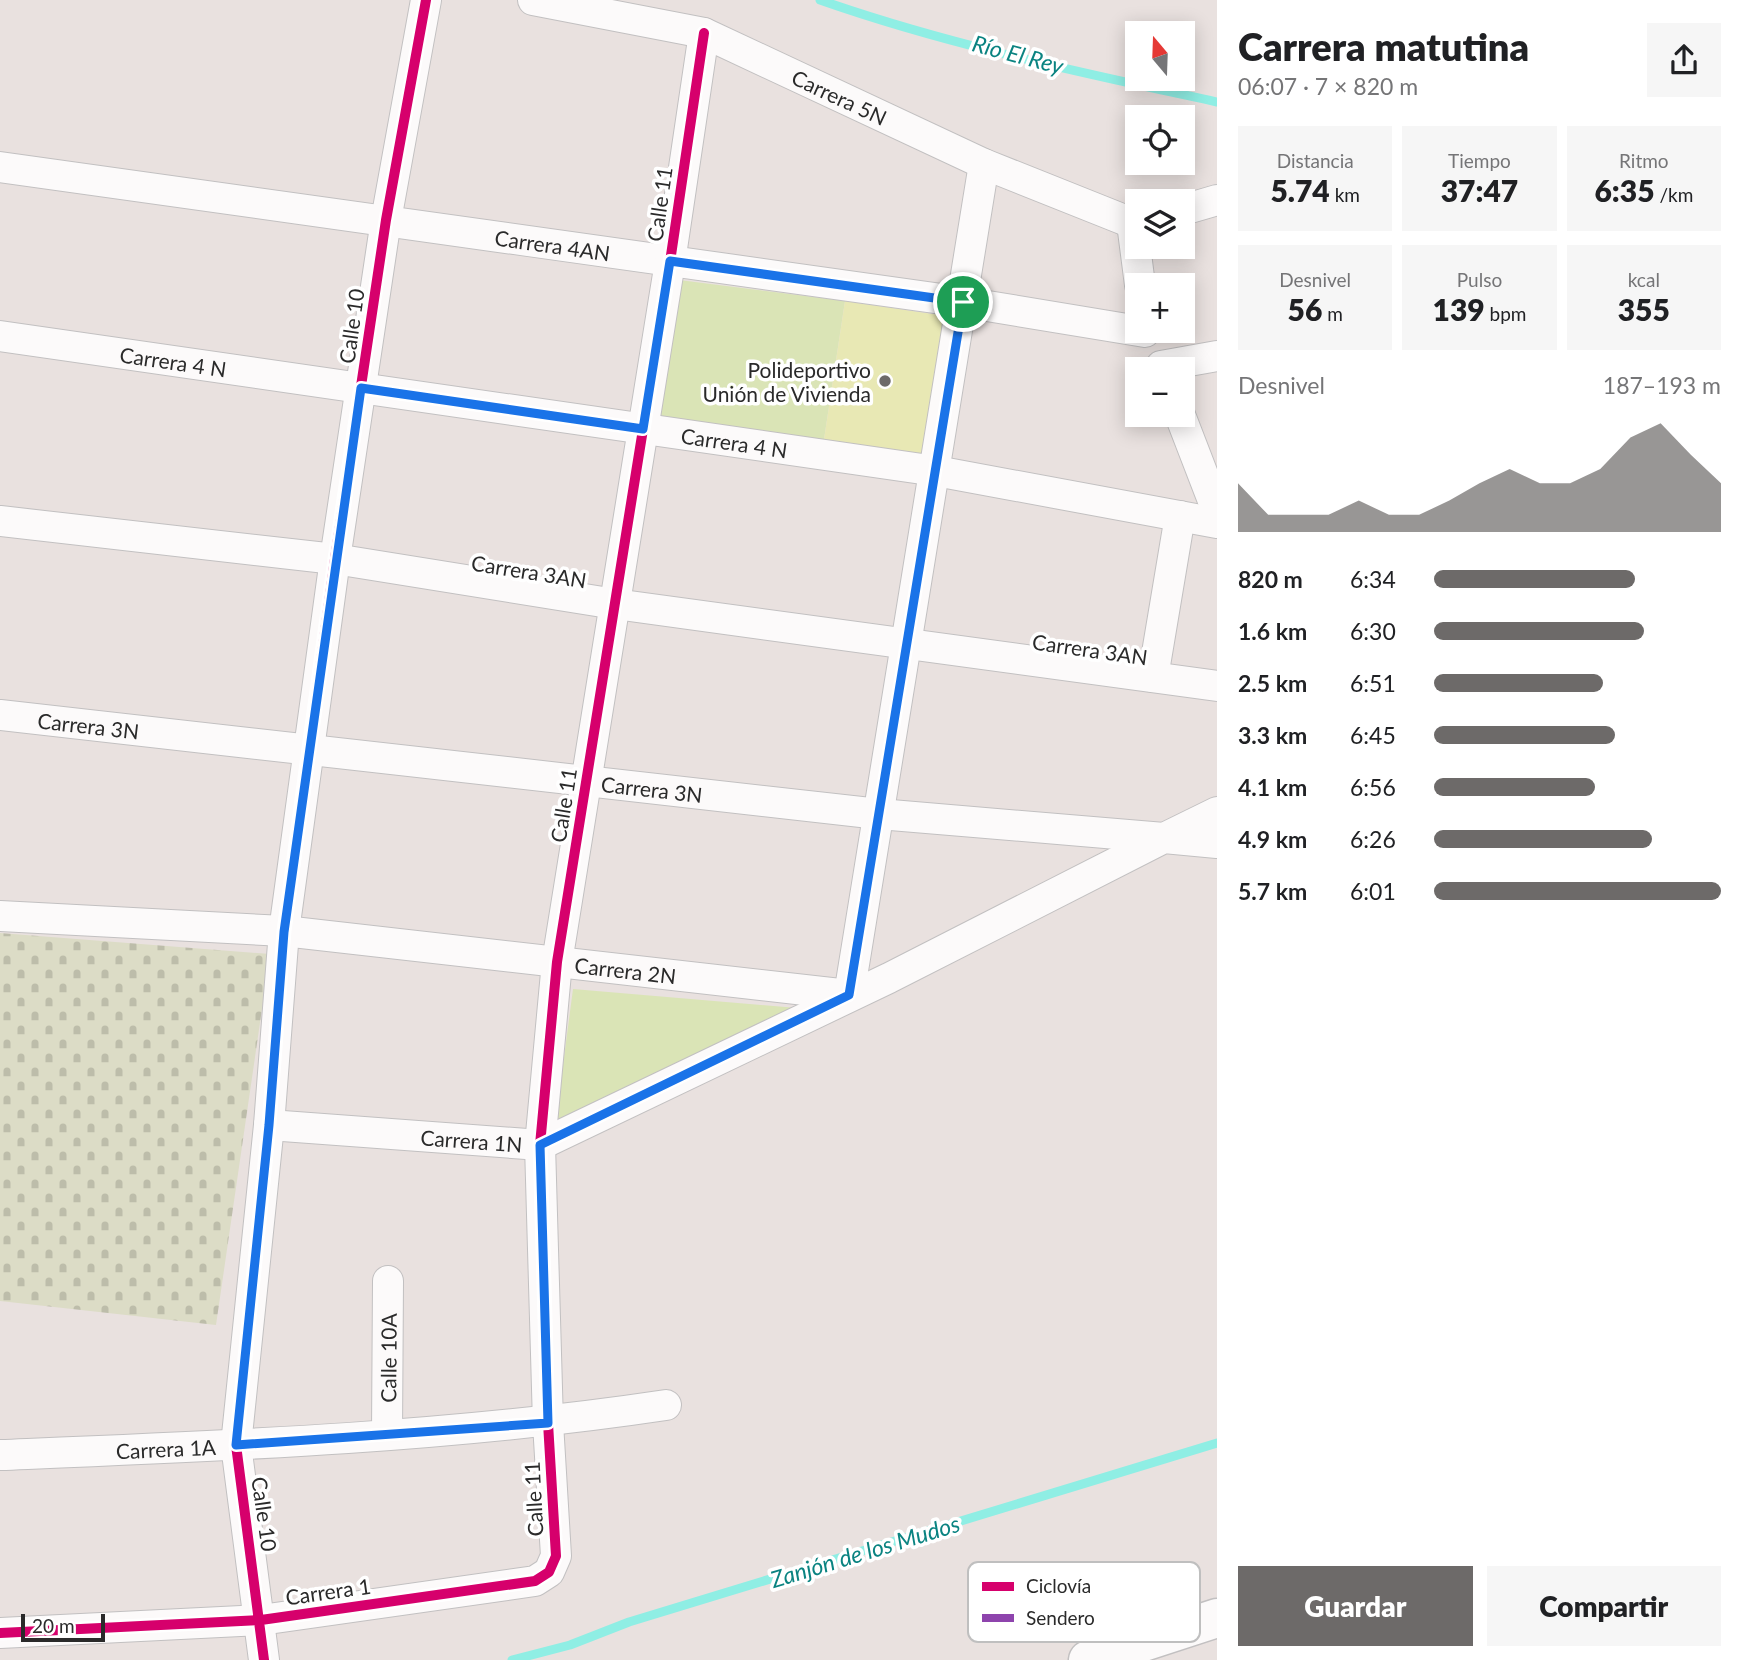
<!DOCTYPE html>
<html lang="es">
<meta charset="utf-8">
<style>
:root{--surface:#fff;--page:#f6f6f6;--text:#202124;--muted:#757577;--accent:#6d6a69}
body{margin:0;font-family:Lato,sans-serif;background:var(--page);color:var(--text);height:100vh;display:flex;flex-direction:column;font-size:26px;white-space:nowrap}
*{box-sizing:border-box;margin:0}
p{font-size:23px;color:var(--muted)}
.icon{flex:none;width:38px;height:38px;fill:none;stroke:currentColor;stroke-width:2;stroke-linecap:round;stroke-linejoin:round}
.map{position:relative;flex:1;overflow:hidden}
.drawer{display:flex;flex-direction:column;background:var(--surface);width:525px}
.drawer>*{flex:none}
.needle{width:46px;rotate:341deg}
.controls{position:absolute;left:1125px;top:21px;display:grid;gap:14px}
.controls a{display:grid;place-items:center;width:70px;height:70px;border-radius:0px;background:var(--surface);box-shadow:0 4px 18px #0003;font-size:35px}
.scale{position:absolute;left:21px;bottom:18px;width:84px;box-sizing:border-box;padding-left:7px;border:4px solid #2a2a2a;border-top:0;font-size:19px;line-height:24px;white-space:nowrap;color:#2a2a2a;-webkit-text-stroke:5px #fff;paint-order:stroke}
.pin{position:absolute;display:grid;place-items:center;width:60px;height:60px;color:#fff;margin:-30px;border:4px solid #fff;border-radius:50%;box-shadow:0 2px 7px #0007}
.round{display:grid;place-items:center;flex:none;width:74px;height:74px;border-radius:0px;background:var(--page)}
.summary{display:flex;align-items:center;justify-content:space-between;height:119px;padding:0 21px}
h1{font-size:38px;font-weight:800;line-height:52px}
.stats{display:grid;grid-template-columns:repeat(3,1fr);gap:10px;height:119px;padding:7px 21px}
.stats div{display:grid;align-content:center;border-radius:0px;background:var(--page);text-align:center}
.stats b{font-size:30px;font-weight:800}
.stats small{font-size:19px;font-weight:400}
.stats p{font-size:19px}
.chart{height:196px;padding:14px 21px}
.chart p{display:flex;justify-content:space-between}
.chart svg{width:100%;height:126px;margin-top:7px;fill:var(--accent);opacity:.7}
.cta{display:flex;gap:14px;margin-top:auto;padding:14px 21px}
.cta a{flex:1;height:80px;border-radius:0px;background:var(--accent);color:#fff;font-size:28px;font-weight:800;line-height:80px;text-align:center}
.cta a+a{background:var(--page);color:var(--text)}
ul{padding:0 21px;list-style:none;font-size:23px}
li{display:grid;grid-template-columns:112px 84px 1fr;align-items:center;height:52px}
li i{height:18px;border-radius:9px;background:var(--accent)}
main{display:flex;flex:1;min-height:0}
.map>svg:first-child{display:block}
.green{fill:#dae4b6}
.cemetery{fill:url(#cemetery-stones)}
.pitch{fill:#e8e8b4}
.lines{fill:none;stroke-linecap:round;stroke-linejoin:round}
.stream{stroke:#8feee4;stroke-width:9}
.street-casing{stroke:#c2c0c1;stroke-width:32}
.secondary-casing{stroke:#c2c0c1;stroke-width:41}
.street{stroke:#fcfafa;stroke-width:30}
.secondary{stroke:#fcfafa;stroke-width:38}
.quiet{stroke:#8e44ad;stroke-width:9;stroke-dasharray:18 9;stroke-linecap:butt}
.cycleway-casing{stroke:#fff;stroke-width:15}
.cycleway{stroke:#d6006c;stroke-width:10}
.route-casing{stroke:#fff;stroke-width:14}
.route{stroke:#1a73e8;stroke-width:9}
.poi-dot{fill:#6d6a69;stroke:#fff;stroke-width:2.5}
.labels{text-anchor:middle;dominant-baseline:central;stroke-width:7;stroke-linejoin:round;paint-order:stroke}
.street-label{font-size:21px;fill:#2a2a2a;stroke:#fff}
.poi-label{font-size:21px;fill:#2a2a2a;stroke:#fff;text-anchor:end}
.water-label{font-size:23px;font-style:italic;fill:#0a8381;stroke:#fff}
.key{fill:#fff;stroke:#bfbfbf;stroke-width:2}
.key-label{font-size:19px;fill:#2a2a2a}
</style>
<main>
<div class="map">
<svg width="1217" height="1660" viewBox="0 0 1217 1660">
<defs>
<pattern id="cemetery-stones" width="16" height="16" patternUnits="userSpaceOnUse" patternTransform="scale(1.75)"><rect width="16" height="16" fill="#dcdcc6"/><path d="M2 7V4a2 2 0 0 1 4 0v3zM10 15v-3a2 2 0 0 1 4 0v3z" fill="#bdbdaa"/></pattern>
</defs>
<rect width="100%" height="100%" fill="#e9e1df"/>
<!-- green -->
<path class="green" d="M679,280L845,301L823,446L655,424Z
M573,989L797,1008L555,1126Z"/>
<!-- cemetery -->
<path class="cemetery" d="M0,933L270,954L216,1325L0,1301Z"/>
<!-- pitch -->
<path class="pitch" d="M845,301L946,316L925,460L823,446Z"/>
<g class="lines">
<!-- stream -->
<path class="stream" d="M820,0C948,45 1084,73 1217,102
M512,1660L570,1645L629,1622L1217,1443"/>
<defs>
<g id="street">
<path id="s1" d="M533,0L704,33L984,164L1132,223L1138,222"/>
<path id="s2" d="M0,167L963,302L1145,332"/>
<path d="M1183,210L1217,200"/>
<path d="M1132,223L1140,285"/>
<path id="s3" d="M0,336L936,471L1217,523"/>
<path d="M1161,366L1217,356"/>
<path d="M1180,415L1217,511"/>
<path d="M0,521L335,559L615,604L1217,686"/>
<path d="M1153,677L1180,516"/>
<path id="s4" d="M0,715L879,814L1164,838L1217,812"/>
<path id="s5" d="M0,916L284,931L849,995"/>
<path d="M849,995L984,164"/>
<path id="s6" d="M269,1125L540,1145L889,978L1164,838L1217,843"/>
<path id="s7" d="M387,1433L388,1281"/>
<path id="s8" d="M0,1455C222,1446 446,1438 666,1405"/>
<path d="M0,1633L261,1620L535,1581L549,1572L556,1556L548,1423L540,1145L557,962L670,262L704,33"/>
<path d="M264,1660L236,1445L269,1125L284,931L335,559L386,220L426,0"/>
</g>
<path id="secondary" d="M1088,1660L1217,1618"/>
</defs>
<!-- street casing -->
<use href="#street" class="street-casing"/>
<!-- secondary casing -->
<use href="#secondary" class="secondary-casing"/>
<!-- street -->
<use href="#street" class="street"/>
<!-- secondary -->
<use href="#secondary" class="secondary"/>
<!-- quiet -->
<path class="quiet" d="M540,1145L849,995"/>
<defs>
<path id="cycleway" d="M0,1633L261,1620L535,1581L549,1572L556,1556L548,1423L540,1145L557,962L670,262L704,33
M264,1660L236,1445L269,1125L284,931L335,559L386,220L426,0"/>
</defs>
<!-- cycleway casing -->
<use href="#cycleway" class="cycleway-casing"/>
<!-- cycleway -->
<use href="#cycleway" class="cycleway"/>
</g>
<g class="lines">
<defs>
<path id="route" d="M670,261L963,302L849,995L540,1145L548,1423L236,1445L269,1125L284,932L361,388L643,429Z"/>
</defs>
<!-- route casing -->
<use href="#route" class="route-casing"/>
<!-- route -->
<use href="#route" class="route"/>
</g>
<!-- markers -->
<circle class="poi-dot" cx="885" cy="381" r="7"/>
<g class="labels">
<!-- street labels -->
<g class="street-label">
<text stroke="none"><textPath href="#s1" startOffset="324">Carrera 5N</textPath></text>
<text transform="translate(659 204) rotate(-82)">Calle 11</text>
<text stroke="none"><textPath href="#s2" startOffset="558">Carrera 4AN</textPath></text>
<text transform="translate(351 326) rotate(-82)">Calle 10</text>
<text stroke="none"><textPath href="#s3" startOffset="175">Carrera 4 N</textPath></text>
<text stroke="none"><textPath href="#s3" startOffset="742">Carrera 4 N</textPath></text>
<text transform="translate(529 571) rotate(9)">Carrera 3AN</text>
<text transform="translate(1090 649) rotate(8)">Carrera 3AN</text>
<text stroke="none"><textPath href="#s4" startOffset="89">Carrera 3N</textPath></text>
<text stroke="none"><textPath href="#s4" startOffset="656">Carrera 3N</textPath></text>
<text transform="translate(563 805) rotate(-81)">Calle 11</text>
<text stroke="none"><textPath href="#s5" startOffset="628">Carrera 2N</textPath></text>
<text stroke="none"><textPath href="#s6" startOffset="203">Carrera 1N</textPath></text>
<text stroke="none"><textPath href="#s7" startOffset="75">Calle 10A</textPath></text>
<text stroke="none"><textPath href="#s8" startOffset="166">Carrera 1A</textPath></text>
<text transform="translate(533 1499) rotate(-93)">Calle 11</text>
<text transform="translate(265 1514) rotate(82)">Calle 10</text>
<text transform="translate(328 1591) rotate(-8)">Carrera 1</text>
</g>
<!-- poi labels -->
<g class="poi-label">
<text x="871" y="369">Polideportivo<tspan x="871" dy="24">Unión de Vivienda</tspan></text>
</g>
<!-- water labels -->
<g class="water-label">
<text transform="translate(1018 54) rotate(15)">Río El Rey</text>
<text transform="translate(865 1551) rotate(-17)">Zanjón de los Mudos</text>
</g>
</g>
<!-- legend -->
<rect x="968" y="1562" width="232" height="80" rx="10" class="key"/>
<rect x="982" y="1582" width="32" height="9" fill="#d6006c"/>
<rect x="982" y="1614" width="32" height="8" fill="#8e44ad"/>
<g class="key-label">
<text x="1026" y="1593">Ciclovía</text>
<text x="1026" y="1625">Sendero</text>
</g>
</svg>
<div class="controls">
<a><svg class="needle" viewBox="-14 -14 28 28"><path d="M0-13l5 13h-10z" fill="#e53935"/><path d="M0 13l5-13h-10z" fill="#757577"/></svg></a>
<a><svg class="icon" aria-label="locate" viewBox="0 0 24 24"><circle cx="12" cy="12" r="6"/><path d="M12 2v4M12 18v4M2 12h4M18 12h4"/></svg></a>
<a><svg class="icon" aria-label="layers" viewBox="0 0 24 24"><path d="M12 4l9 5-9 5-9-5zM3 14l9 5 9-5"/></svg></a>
<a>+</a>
<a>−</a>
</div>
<div class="scale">20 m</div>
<div class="pin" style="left:963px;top:302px;background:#1e9e55"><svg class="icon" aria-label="arrive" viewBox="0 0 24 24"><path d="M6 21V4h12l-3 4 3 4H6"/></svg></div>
</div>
<section class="drawer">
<div class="summary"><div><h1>Carrera matutina</h1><p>06:07 · 7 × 820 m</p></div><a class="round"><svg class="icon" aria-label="share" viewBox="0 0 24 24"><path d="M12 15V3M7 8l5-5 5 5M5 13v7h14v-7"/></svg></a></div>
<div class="stats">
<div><p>Distancia</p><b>5.74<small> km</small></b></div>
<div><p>Tiempo</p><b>37:47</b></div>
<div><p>Ritmo</p><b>6:35<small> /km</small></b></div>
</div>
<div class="stats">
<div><p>Desnivel</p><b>56<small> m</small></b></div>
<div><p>Pulso</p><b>139<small> bpm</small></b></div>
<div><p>kcal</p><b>355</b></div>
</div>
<div class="chart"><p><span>Desnivel</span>187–193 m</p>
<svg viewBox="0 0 160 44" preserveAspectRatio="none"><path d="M0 44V27L10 38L20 38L30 38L40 33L50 38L60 38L70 33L80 27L90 22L100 27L110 27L120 22L130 11L140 6L150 17L160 27V44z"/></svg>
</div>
<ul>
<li><b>820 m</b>6:34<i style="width:70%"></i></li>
<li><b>1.6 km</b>6:30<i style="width:73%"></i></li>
<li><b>2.5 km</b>6:51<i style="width:59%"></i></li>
<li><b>3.3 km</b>6:45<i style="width:63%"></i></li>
<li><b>4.1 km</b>6:56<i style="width:56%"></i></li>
<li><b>4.9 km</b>6:26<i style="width:76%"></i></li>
<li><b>5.7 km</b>6:01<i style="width:100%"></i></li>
</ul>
<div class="cta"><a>Guardar</a><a>Compartir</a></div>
</section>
</main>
